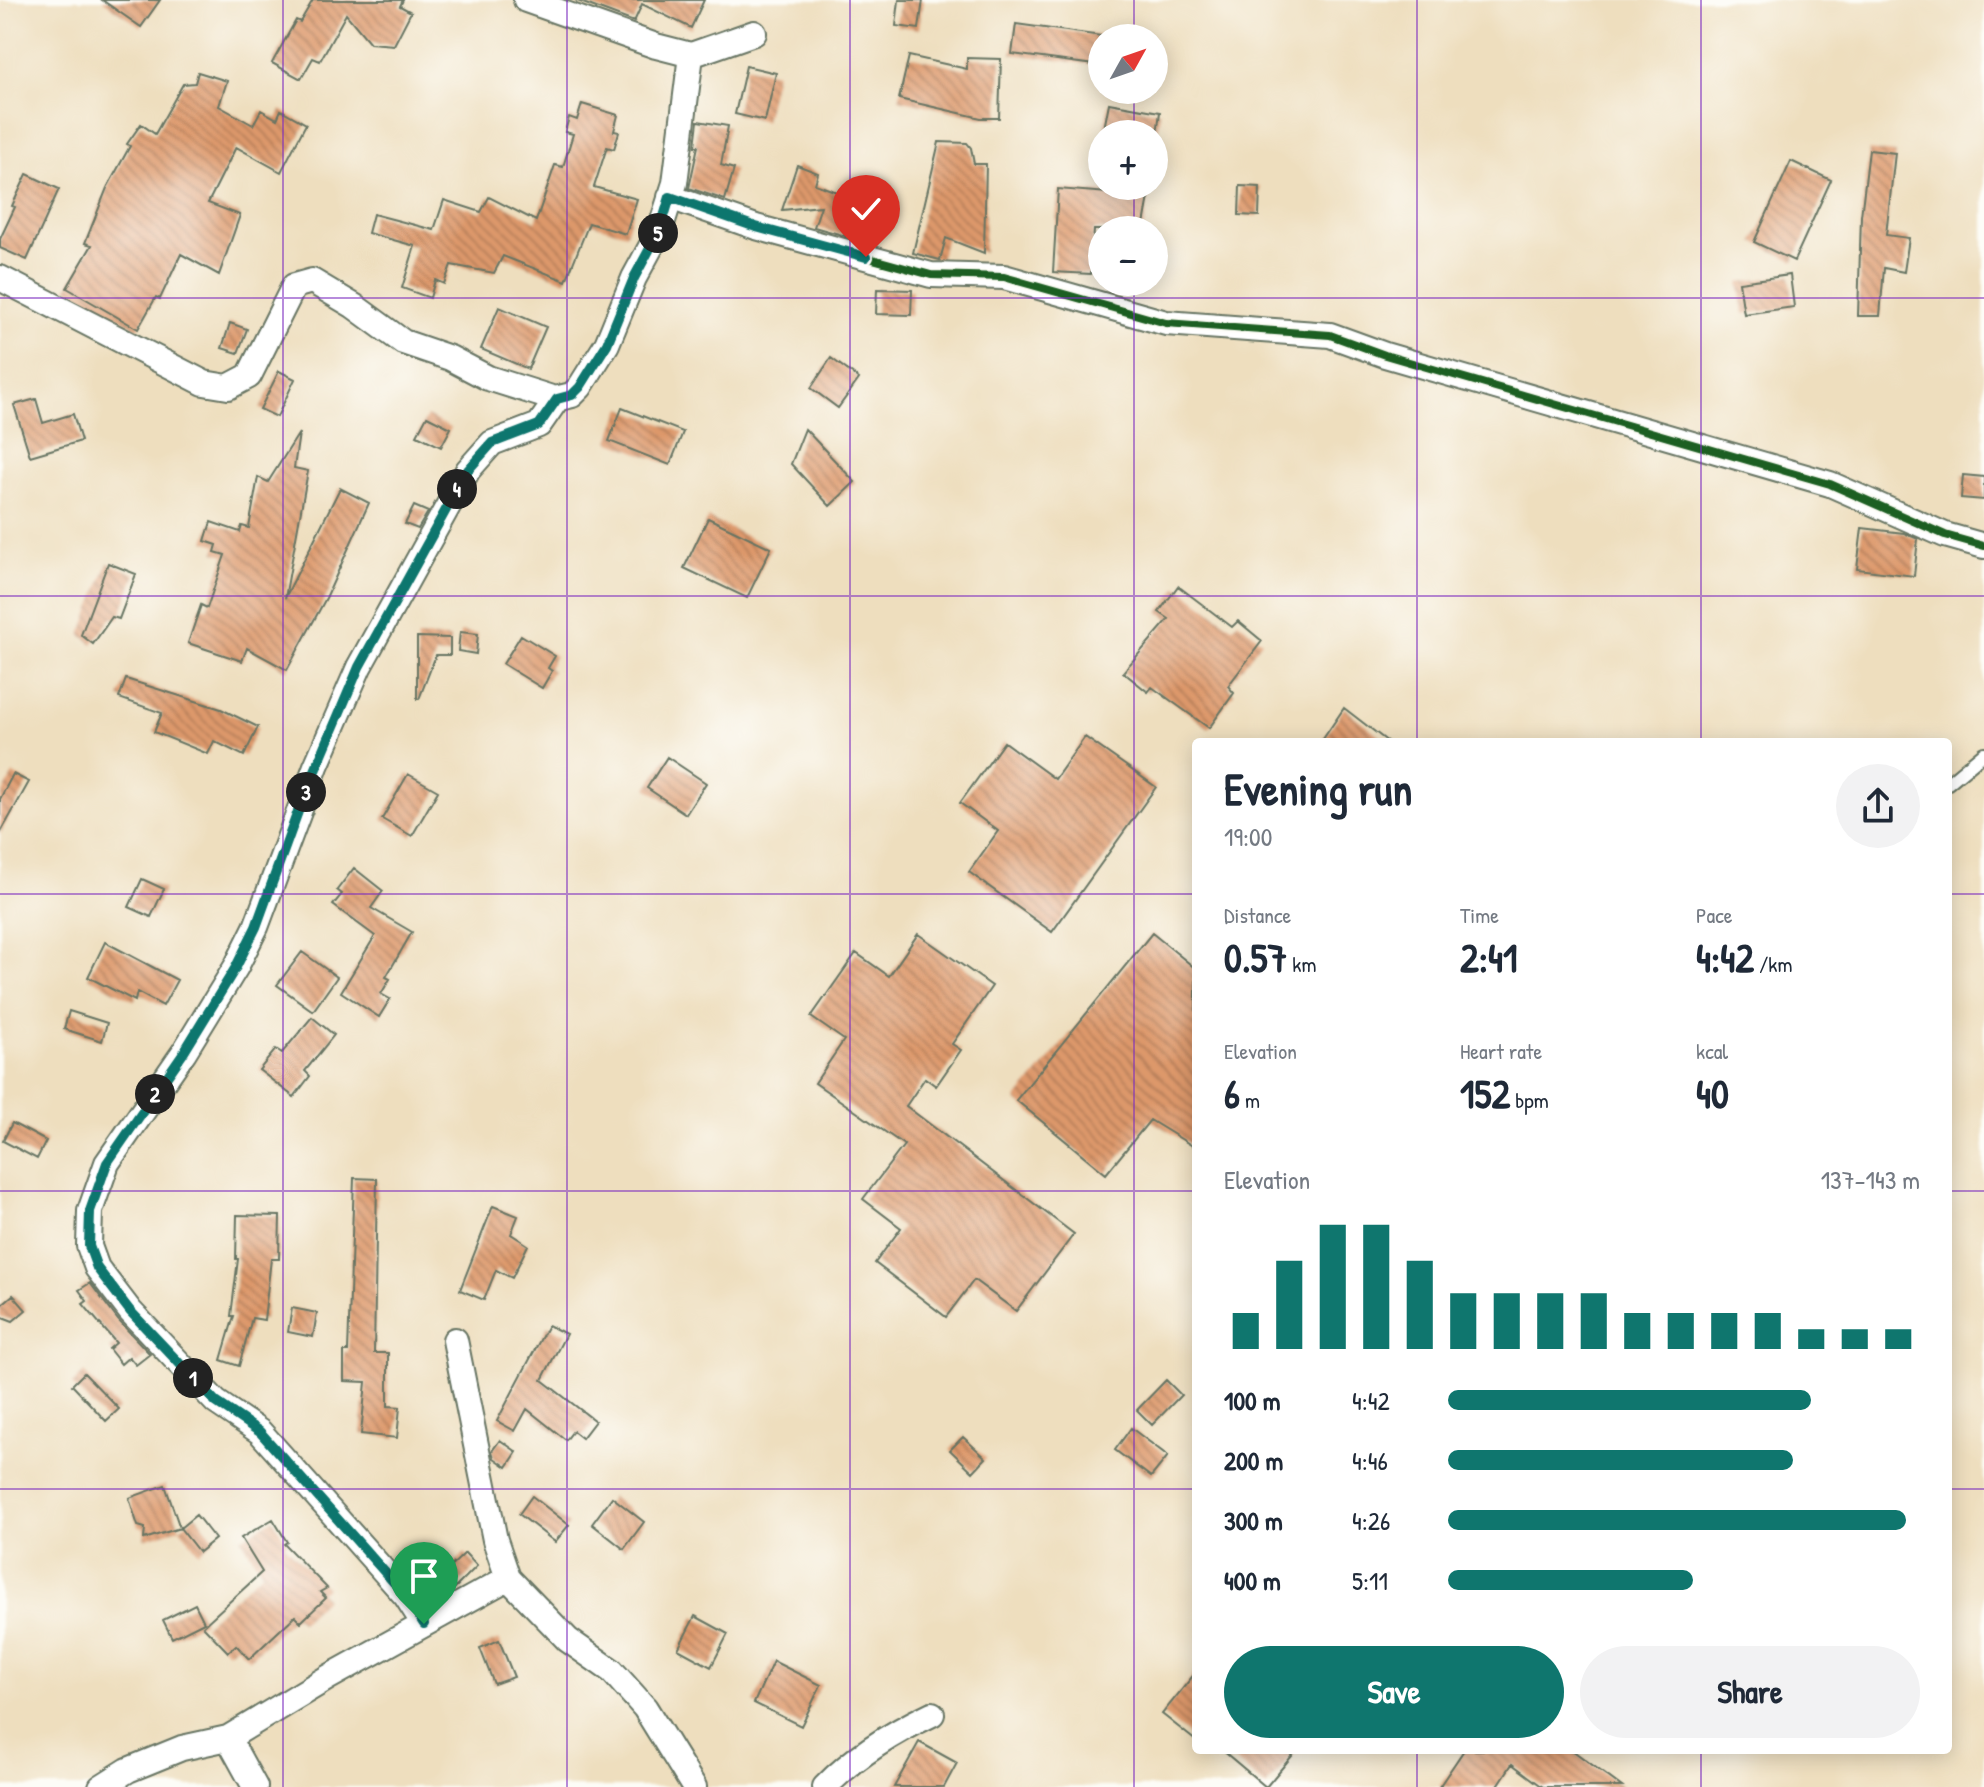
<!DOCTYPE html>
<meta charset="utf-8">
<style>
:root{--surface:#fff;--page:#f2f2f3;--text:#1f2937;--muted:#747a83;--accent:#0f766e}
body{margin:0;font-family:"Patrick Hand",sans-serif;background:var(--page);color:var(--text);height:100vh;display:flex;flex-direction:column;font-size:30px;white-space:nowrap}
*{box-sizing:border-box;margin:0}
p{font-size:26px;color:var(--muted)}
.icon{flex:none;width:44px;height:44px;fill:none;stroke:currentColor;stroke-width:2;stroke-linecap:round;stroke-linejoin:round}
.map{position:relative;flex:1;overflow:hidden}
.side{position:absolute;left:1192px;top:738px;width:760px;height:1016px;display:flex;flex-direction:column;background:var(--surface);border-radius:8px;box-shadow:0 4px 20px #0003}
.side>*{flex:none}
.needle{width:52px;rotate:50deg}
.buttons{position:absolute;left:1088px;top:24px;display:grid;gap:16px}
.buttons a{display:grid;place-items:center;width:80px;height:80px;border-radius:50%;background:var(--surface);box-shadow:0 4px 20px #0003;font-size:40px}
.pin{position:absolute;display:grid;place-items:center;width:68px;height:68px;color:#fff;margin:-82px -34px;border-radius:50% 50% 50% 0;rotate:-45deg;box-shadow:0 0 8px #0007}
.pin .icon{rotate:45deg}
.km{position:absolute;width:40px;height:40px;margin:-20px;border-radius:50%;background:#222;color:#fff;font-size:22px;line-height:40px;text-align:center}
.round{display:grid;place-items:center;flex:none;width:84px;height:84px;border-radius:42px;background:var(--page)}
.headline{display:flex;align-items:center;justify-content:space-between;height:136px;padding:0 32px}
h1{font-size:44px;font-weight:700;line-height:60px}
.metrics{display:grid;grid-template-columns:repeat(3,1fr);gap:12px;height:136px;padding:8px 32px}
.metrics div{display:grid;align-content:center}
.metrics b{font-size:40px;font-weight:700}
.metrics small{font-size:22px;font-weight:400}
.metrics p{font-size:22px}
.chart{height:224px;padding:16px 32px}
.chart p{display:flex;justify-content:space-between}
.chart svg{width:100%;height:144px;margin-top:8px;stroke:var(--accent);stroke-width:6}
.action{display:flex;gap:16px;margin-top:auto;padding:16px 32px}
.action a{flex:1;height:92px;border-radius:48px;background:var(--accent);color:#fff;font-size:32px;font-weight:700;line-height:92px;text-align:center}
.action a+a{background:var(--page);color:var(--text)}
ul{padding:0 32px;list-style:none;font-size:26px}
li{display:grid;grid-template-columns:128px 96px 1fr;align-items:center;height:60px}
li i{height:20px;border-radius:10px;background:var(--accent)}
.map>svg:first-child{display:block}
.building{fill:url(#building-back-hatch)}
.lines{fill:none;stroke-linecap:round;stroke-linejoin:round}
.lane-casing{stroke:#677564;stroke-width:16}
.street-casing{stroke:#677564;stroke-width:28}
.lane{stroke:#fff;stroke-width:12}
.street{stroke:#fff;stroke-width:24}
.cycleway-casing{stroke:#fdfcf7;stroke-width:13}
.cycleway{stroke:#1b5e20;stroke-width:8}
.route-casing{stroke:#fff;stroke-width:16}
.route{stroke:#0f766e;stroke-width:10}
.grid{fill:none;stroke:#7b2cbf;stroke-width:2;stroke-opacity:0.55}
</style>
<div class="map">
<svg width="1984" height="1787" viewBox="0 0 1984 1787">
<defs>
<pattern id="building-back-hatch" width="6" height="6" patternUnits="userSpaceOnUse" patternTransform="scale(2)"><rect width="6" height="6" fill="#dd986b"/><path d="M-1 5l2 2M0 0l6 6M5-1l2 2" fill="none" stroke="#b37d59"/></pattern>
</defs>
<rect width="100%" height="100%" fill="#fdfcf7"/>
<filter id="ink" filterUnits="userSpaceOnUse"><feTurbulence type="fractalNoise" baseFrequency=".0125" numOctaves="2"/><feDisplacementMap in="SourceGraphic" scale="16" xChannelSelector="R" yChannelSelector="G"/><feConvolveMatrix kernelMatrix="1 2 1 2 8 2 1 2 1" color-interpolation-filters="sRGB"/></filter>
<filter id="wash" filterUnits="userSpaceOnUse"><feTurbulence type="fractalNoise" baseFrequency=".006" numOctaves="4" result="noise"/><feDisplacementMap in="SourceGraphic" scale="32" xChannelSelector="R" yChannelSelector="G"/><feGaussianBlur stdDeviation="1.8" result="paint"/><feColorMatrix in="noise" values="0 0 0 0 0 0 0 0 0 0 0 0 0 0 0 0 0 1.4 0 .05"/><feComposite in="paint" operator="in"/></filter>
<g filter="url(#wash)">
<rect width="100%" height="100%" fill="#eedebe"/>
<g id="blocks">
<!-- building -->
<path class="building" d="M102,0H160L141,27Z
M313,0H403L400,6L411,12L394,45L370,43L346,14L320,61L313,58L301,79L272,63L296,20L300,22Z
M575,0H704L691,28L642,4L634,22Z
M899,0H923L919,29L896,26Z
M1016,24L1102,36V66L1012,54Z
M909,56L967,69V58L1001,59L999,118H981L899,99Z
M746,66L776,73L765,121L735,114Z
M198,72L227,81L219,106L253,125L261,110L277,119L281,110L306,124L281,172L236,147L208,203L240,215L219,275L181,254L160,299L156,297L138,329L67,288L92,245L85,243L107,188L130,146L127,144L141,124L155,134L183,84L195,83Z
M1109,103L1160,112L1157,134H1103Z
M582,104L618,115L614,131L619,132L614,149L607,147L594,187L637,199L626,234L589,223L566,281L503,256L494,273L451,265L444,284L435,280L430,298L402,288L415,246L368,233L373,214L434,230L444,200L481,212L489,197L536,221L555,165L563,167L573,134L565,132L569,117L577,120Z
M698,121L728,126L721,165L734,169L725,200L689,188L698,146H695Z
M939,142L967,143L971,148L974,164H986L984,253L946,238L940,260L913,253Z
M1869,150L1895,153L1886,235L1909,238L1904,272L1884,268L1880,316H1858L1861,216Z
M1791,161L1831,180L1794,261L1754,242Z
M797,165L818,173L815,184L865,202L853,238L814,227L821,206L782,210Z
M27,174L59,189L27,260L0,248V239L15,207L12,206Z
M1108,186H1151L1143,230H1094L1091,274L1053,272L1058,189L1108,193Z
M1240,186L1260,187L1259,216L1239,215Z
M1790,275L1794,307L1744,314L1739,282Z
M877,289L912,290L911,315L876,314Z
M499,307L546,327L528,369L481,349Z
M230,323L247,329L238,353L222,348Z
M831,358L859,379L838,408L811,388Z
M279,371L295,379L277,417L260,409Z
M36,399L43,423L73,414L81,441L30,456L14,405Z
M622,408L683,432L670,465L609,441Z
M427,416L451,428L441,447L417,435Z
M805,429L855,482L830,506L791,464Z
M299,433L294,468L308,471L285,598L340,488L369,503L326,598L287,670L247,648L242,661L188,643L201,605L207,608L225,555L215,552L217,545L205,541L211,522L240,532L242,526L249,528L258,477L268,482Z
M1963,475L1984,477V500L1961,498Z
M414,506L428,512L418,529L405,524Z
M708,518L771,548L747,598L684,568Z
M1862,528L1904,533L1918,539L1914,576L1857,569Z
M108,563L136,574L119,619L112,617L93,644L81,635Z
M1178,586L1232,627L1238,621L1262,641L1228,686L1234,693L1209,728L1152,687L1148,692L1123,672L1169,619L1159,612Z
M460,632L478,634L476,654L458,651Z
M521,635L555,656L548,668L552,671L542,688L503,664Z
M417,637L450,638V655H436L419,699H417Z
M126,679L221,709L258,727L244,756L214,741L208,754L154,732L162,713L119,698Z
M1344,708L1388,742H1321Z
M1085,737L1156,787L1052,932L969,872L998,831L960,803L1004,742L1055,779Z
M667,757L706,783L686,814L647,788Z
M13,774L29,782L0,834V799Z
M408,774L438,791L412,836L382,819Z
M354,868L383,891L371,908L412,932L386,977L390,979L381,994L390,999L379,1017L341,992L375,936L333,905L342,894L337,890Z
M142,879L164,889L151,917L129,907Z
M1152,933L1196,969V1148L1150,1120L1106,1174L1016,1100Z
M918,934L992,986L952,1044L961,1050L936,1086L925,1078L906,1106L1074,1234L1016,1311L974,1280L946,1317L875,1263L901,1228L863,1199L904,1145L815,1083L844,1040L811,1017L856,953L889,976Z
M105,942L177,980L163,1006L137,992L135,1001L88,977Z
M302,952L337,977L313,1011L277,985Z
M69,1011L107,1023L102,1041L64,1029Z
M312,1017L334,1035L305,1071L310,1076L294,1097L259,1070L276,1049L282,1053Z
M12,1123L46,1141L37,1159L3,1141Z
M354,1178L377,1179L374,1353H388V1406L400,1407L397,1438L361,1434L366,1382L344,1381V1352H348Z
M493,1206L518,1216L511,1234L528,1245L512,1278L496,1270L484,1300L460,1290Z
M237,1215L280,1216L279,1259H271L264,1320L252,1318L239,1366L221,1360L234,1316H231L238,1259H236Z
M90,1283L118,1320L150,1354L136,1365L129,1357L121,1364L109,1349L116,1343L83,1304L87,1301L79,1290Z
M13,1295L26,1310L13,1321L0,1316V1306Z
M292,1308L317,1313L313,1337L288,1332Z
M548,1325L566,1334L542,1380L595,1421L582,1438L573,1431L566,1440L527,1409L515,1431L497,1421Z
M84,1373L119,1409L106,1421L72,1385Z
M1166,1380L1181,1395L1152,1425L1137,1410Z
M1131,1428L1168,1456L1151,1477L1115,1450Z
M963,1437L986,1458L973,1472L950,1450Z
M500,1440L517,1452L507,1467L494,1458L492,1451Z
M165,1485L180,1528L196,1515L215,1539L199,1552L180,1528L144,1539L145,1528L138,1526L129,1498Z
M532,1496L569,1525L555,1542L519,1514Z
M612,1497L644,1522L624,1549L592,1524Z
M273,1519L287,1542L284,1544L327,1588L320,1592L326,1598L301,1622L295,1616L249,1659L236,1645L228,1652L203,1626L262,1572L241,1538Z
M465,1553L477,1566L455,1588L442,1575Z
M195,1604L204,1622L172,1638L163,1620Z
M695,1616L728,1634L711,1667L678,1649Z
M499,1640L514,1677L494,1684L480,1648Z
M773,1661L821,1685L801,1726L754,1703Z
M1196,1672V1741L1162,1714Z
M919,1742L957,1763L944,1787H894Z
M1222,1750H1297L1266,1787Z
M1464,1750H1572L1622,1787H1543L1512,1764L1497,1787H1439Z"/>
</g>
</g>
<g filter="url(#ink)">
<use href="#blocks" fill-opacity="0" stroke="#677564" stroke-width="2"/>
<g class="lines">
<defs>
<path id="lane" d="M1948,783L1984,753"/>
<path id="street" d="M526,0L656,46L691,55L754,33
M670,197L756,227L931,275L1004,277L1166,323L1330,335L1385,355L1830,484L1945,535L1984,546
M0,278L204,383L228,387L249,376L294,286L312,281L354,306L403,342L450,358L488,378L555,399L572,395L580,387L607,344L634,278L660,230L675,183L691,55
M455,1340L495,1540L508,1578L568,1640L612,1671L645,1708L694,1787
M424,1624L406,1596L260,1432L216,1402L130,1311L97,1268L89,1246L90,1211L107,1163L184,1052L236,967L256,927L316,766L359,667L468,470L492,443L539,425L557,399
M228,1738L255,1787
M101,1787L128,1770L182,1748L228,1738L329,1677L508,1578
M825,1787C856,1755 892,1733 932,1714"/>
</defs>
<!-- lane casing -->
<use href="#lane" class="lane-casing"/>
<!-- street casing -->
<use href="#street" class="street-casing"/>
<!-- lane -->
<use href="#lane" class="lane"/>
<!-- street -->
<use href="#street" class="street"/>
<defs>
<path id="cycleway" d="M670,197L756,227L931,275L1004,277L1166,323L1330,335L1385,355L1830,484L1945,535L1984,546
M424,1624L406,1596L260,1432L216,1402L130,1311L97,1268L89,1246L90,1211L107,1163L184,1052L236,967L256,927L316,766L359,667L468,470L492,443L539,425L557,399"/>
</defs>
<!-- cycleway casing -->
<use href="#cycleway" class="cycleway-casing"/>
<!-- cycleway -->
<use href="#cycleway" class="cycleway"/>
</g>
</g>
<g class="lines" filter="url(#ink)">
<defs>
<path id="route" d="M424,1624L406,1596L260,1432L216,1402L130,1311L97,1268L89,1246L90,1211L107,1163L184,1052L236,967L256,927L300,806L359,667L468,470L492,443L539,425L557,399L572,395L580,387L607,344L634,278L660,230L670,197L756,227L866,257"/>
</defs>
<!-- route casing -->
<use href="#route" class="route-casing"/>
<!-- route -->
<use href="#route" class="route"/>
</g>
<!-- grid -->
<path class="grid" d="M283,0V1787M567,0V1787M850,0V1787M1134,0V38M1417,0V742M1701,0V742M1134,90V134M1134,186V230M1134,282V1787M0,298H1984M0,596H1984M0,894H1196M1948,894H1984M0,1191H1196M1948,1191H1984M0,1489H1196M1948,1489H1984M1417,1750V1787M1701,1750V1787"/>
</svg>
<div class="buttons">
<a><svg class="needle" viewBox="-14 -14 28 28"><path d="M0-13l5 13h-10z" fill="#e53935"/><path d="M0 13l5-13h-10z" fill="#747a83"/></svg></a>
<a>+</a>
<a>−</a>
</div>
<div class="pin" style="left:424px;top:1624px;background:#1e9e55"><svg class="icon" aria-label="arrive" viewBox="0 0 24 24"><path d="M6 21V4h12l-3 4 3 4H6"/></svg></div>
<div class="pin" style="left:866px;top:257px;background:#d93025"><svg class="icon" aria-label="check" viewBox="0 0 24 24"><path d="M5 12l5 5 9-10"/></svg></div>
<b class="km" style="left:193px;top:1378px">1</b>
<b class="km" style="left:155px;top:1094px">2</b>
<b class="km" style="left:306px;top:792px">3</b>
<b class="km" style="left:457px;top:489px">4</b>
<b class="km" style="left:658px;top:233px">5</b>
<section class="side">
<div class="headline"><div><h1>Evening run</h1><p>19:00</p></div><a class="round"><svg class="icon" aria-label="share" viewBox="0 0 24 24"><path d="M12 15V3M7 8l5-5 5 5M5 13v7h14v-7"/></svg></a></div>
<div class="metrics">
<div><p>Distance</p><b>0.57<small> km</small></b></div>
<div><p>Time</p><b>2:41</b></div>
<div><p>Pace</p><b>4:42<small> /km</small></b></div>
</div>
<div class="metrics">
<div><p>Elevation</p><b>6<small> m</small></b></div>
<div><p>Heart rate</p><b>152<small> bpm</small></b></div>
<div><p>kcal</p><b>40</b></div>
</div>
<div class="chart"><p><span>Elevation</span>137–143 m</p>
<svg viewBox="0 0 160 44" preserveAspectRatio="none"><path d="M5 44V33M15 44V17M25 44V6M35 44V6M45 44V17M55 44V27M65 44V27M75 44V27M85 44V27M95 44V33M105 44V33M115 44V33M125 44V33M135 44V38M145 44V38M155 44V38"/></svg>
</div>
<ul>
<li><b>100 m</b>4:42<i style="width:77%"></i></li>
<li><b>200 m</b>4:46<i style="width:73%"></i></li>
<li><b>300 m</b>4:26<i style="width:97%"></i></li>
<li><b>400 m</b>5:11<i style="width:52%"></i></li>
</ul>
<div class="action"><a>Save</a><a>Share</a></div>
</section>
</div>
